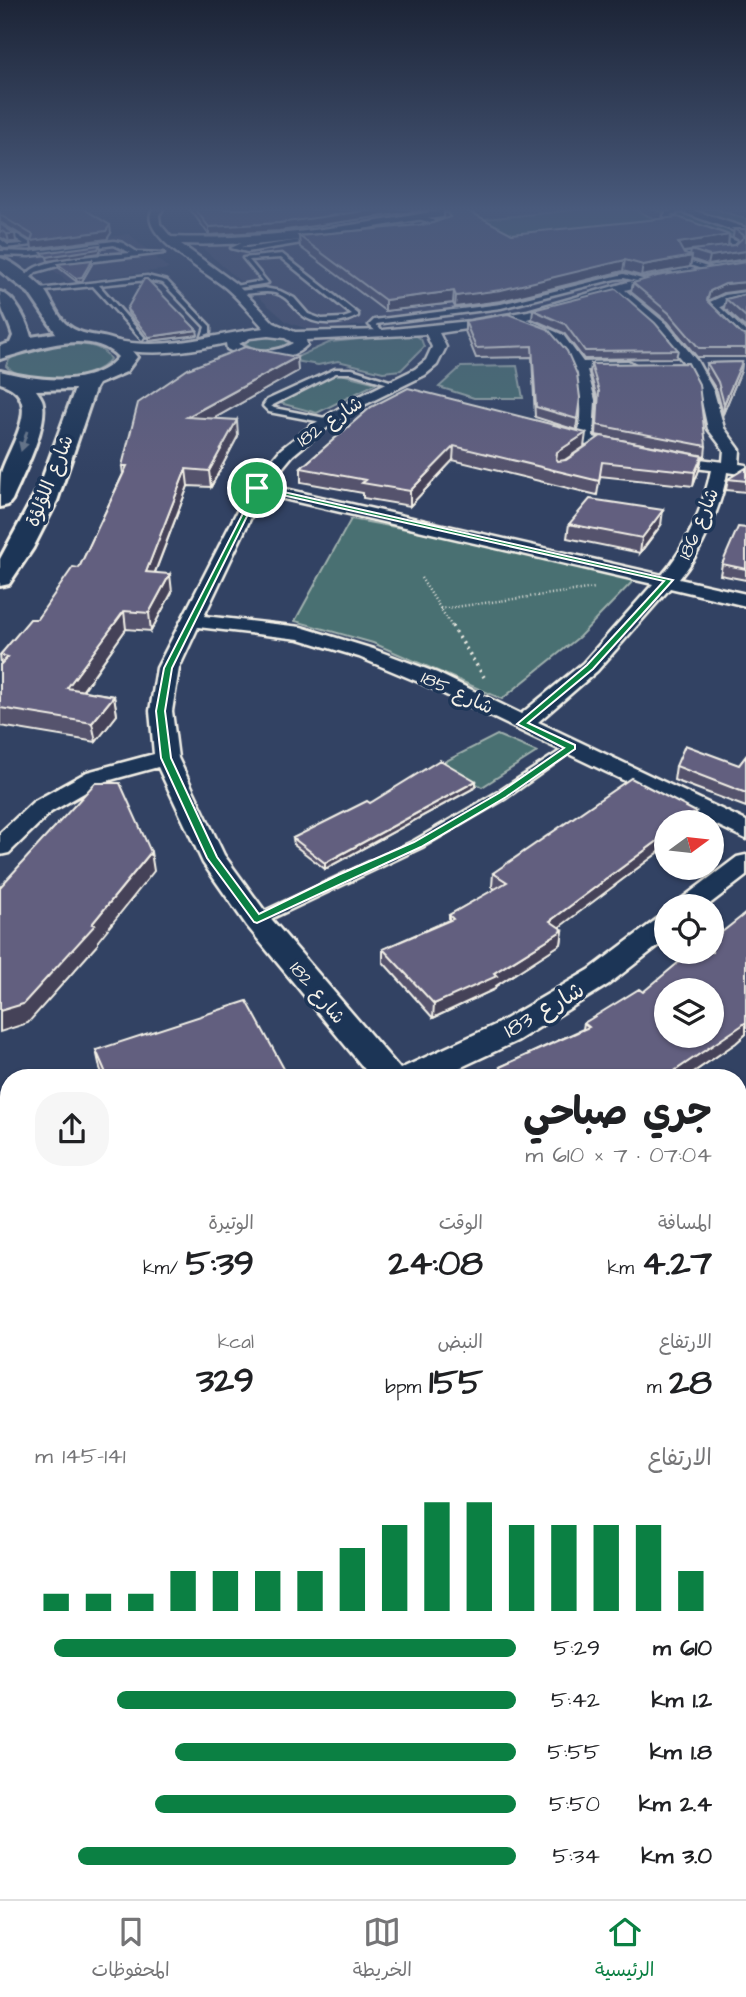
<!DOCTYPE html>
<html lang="ar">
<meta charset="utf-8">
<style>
:root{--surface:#fff;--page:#f6f6f6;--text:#202124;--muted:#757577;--line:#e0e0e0;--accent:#0b8043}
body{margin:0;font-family:"Architects Daughter","Playpen Sans Arabic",sans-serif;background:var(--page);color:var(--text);direction:rtl;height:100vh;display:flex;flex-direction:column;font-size:26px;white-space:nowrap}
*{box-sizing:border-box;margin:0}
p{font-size:23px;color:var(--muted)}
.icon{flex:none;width:38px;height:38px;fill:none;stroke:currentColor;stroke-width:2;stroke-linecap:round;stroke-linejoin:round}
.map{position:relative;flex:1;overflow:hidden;direction:ltr}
.side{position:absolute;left:0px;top:1069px;width:747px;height:831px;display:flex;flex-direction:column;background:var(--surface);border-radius:28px 28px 0 0;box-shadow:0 2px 5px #0004;direction:rtl}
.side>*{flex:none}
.needle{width:46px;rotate:75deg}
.buttons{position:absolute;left:654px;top:810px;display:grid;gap:14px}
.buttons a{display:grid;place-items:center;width:70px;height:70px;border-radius:50%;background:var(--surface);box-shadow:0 2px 5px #0004;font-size:35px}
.pin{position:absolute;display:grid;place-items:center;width:60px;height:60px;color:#fff;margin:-30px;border:4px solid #fff;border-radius:50%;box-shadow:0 2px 7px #0007}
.round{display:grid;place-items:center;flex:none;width:74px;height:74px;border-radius:28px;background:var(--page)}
.head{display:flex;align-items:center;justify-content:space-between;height:119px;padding:0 35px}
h1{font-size:38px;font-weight:700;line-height:52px}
.figures{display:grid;grid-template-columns:repeat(3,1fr);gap:10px;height:119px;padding:7px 35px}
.figures div{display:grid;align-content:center}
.figures b{font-size:35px;font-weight:700}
.figures small{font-size:19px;font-weight:400}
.figures p{font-size:19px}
.chart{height:196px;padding:14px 35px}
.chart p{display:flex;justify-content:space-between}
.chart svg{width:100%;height:126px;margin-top:7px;stroke:var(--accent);stroke-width:6}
ul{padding:0 35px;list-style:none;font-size:23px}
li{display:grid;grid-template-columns:112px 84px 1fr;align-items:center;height:52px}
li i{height:18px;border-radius:9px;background:var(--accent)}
.dock{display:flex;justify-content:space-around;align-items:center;height:98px;border-top:2px solid var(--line);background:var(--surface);font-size:19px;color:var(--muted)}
.dock a{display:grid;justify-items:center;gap:4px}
.dock .current{color:var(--accent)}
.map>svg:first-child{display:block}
.built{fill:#444e6e}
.green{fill:#4a6f72;stroke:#9fb0ad;stroke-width:2}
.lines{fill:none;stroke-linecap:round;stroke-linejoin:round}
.lane-casing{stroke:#f4f1e8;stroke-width:5}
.street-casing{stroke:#f4f1e8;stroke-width:5}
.secondary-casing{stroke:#f4f1e8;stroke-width:6}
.path-far3{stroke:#f4f1e8;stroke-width:2.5;stroke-dasharray:1 2.5;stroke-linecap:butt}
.path-far2{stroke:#f4f1e8;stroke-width:3.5;stroke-dasharray:2 4.5;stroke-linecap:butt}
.path-far1{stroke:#f4f1e8;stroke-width:5;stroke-dasharray:2.5 7;stroke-linecap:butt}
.path{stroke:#f4f1e8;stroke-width:7;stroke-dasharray:2.5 9;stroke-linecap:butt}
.lane{fill:#1d3557;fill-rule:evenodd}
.street{fill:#1d3557;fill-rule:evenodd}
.secondary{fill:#1d3557;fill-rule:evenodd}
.wall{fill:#54526d;stroke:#f4f1e8;stroke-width:2;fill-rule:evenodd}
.shaded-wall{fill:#454259;stroke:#f4f1e8;stroke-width:2}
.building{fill:#625f7f;stroke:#f4f1e8;stroke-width:2;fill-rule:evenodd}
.oneway{fill:#68778a}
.route{fill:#0b8043;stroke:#fff;stroke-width:2;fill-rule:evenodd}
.labels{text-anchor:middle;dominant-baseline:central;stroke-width:7;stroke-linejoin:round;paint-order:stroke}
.far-street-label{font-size:19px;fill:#f4f1e8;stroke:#1d3557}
.street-label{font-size:23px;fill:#f4f1e8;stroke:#1d3557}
</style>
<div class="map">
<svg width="746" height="1899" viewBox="0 0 746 1899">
<rect width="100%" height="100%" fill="#324263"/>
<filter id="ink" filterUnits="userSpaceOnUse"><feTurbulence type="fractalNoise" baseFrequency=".0143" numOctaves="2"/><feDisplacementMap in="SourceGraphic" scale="14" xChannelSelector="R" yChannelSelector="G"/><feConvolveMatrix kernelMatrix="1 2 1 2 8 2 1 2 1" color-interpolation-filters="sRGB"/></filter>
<g filter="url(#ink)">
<!-- built -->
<path class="built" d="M480,209H653L746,240V259L646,275L501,312L310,330L287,322L201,247L356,230Z
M129,234L169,269L68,282L27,249Z"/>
<!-- green -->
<path class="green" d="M585,209H633L668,225L514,241L474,220Z
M652,209H715L746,219V240Z
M399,335H415L421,339L424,347L401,370L383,372L338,361L318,365L290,360L331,342Z
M268,336L285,338L288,343C277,352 255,353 245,343L250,339Z
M58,344C74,344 102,342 110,359C96,382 23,386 6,366C11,349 43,346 58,344Z
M517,366L523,398H474L439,387L461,367Z
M337,373L377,383L317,413L276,402Z
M351,519L494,545L636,578L579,637L502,699L373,643L295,621Z
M497,735L537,752L482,787L442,763Z
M746,1119V1291L739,1299L738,1127Z
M9,1537V1892H376L379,1899H0V1540Z"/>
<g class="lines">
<defs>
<path id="lane" d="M683,209V211L670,215L685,223V225L664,216L666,212Z
M419,215L437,222L438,223L418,229V227L430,223L417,218Z
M0,224L2,225L33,245L5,248L0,244V239L8,245L24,244L0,228Z
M712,231L738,242L741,247L684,257L688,261L710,268L708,271L684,263L678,257L680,254L735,246L710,234Z
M316,235L320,240L247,252L231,248L244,242ZM300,240L247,248L241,247L245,246Z
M114,241L123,243L137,252L164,253L61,265L36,272L25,284L22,282C25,278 28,272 33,269C53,257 106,255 131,253L114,245L29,256L0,255V251L29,252Z
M282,254L358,314V316C342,325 315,327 301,314C292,306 287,296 275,293C263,290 249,295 237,294L239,291L264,288L280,291L294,298L308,314L322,319L343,318L352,315L281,258L249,260L268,283L232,289L229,287L262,281L243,258Z
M624,274L649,281L646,283L624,278L615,279L501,308L376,324L383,333L380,335L369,325L374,320L501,304Z
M147,276L167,281L210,326V333L202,336L205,327L163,283L147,280L99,285L144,337L142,340L93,286L35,292L32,290Z
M335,369H352L399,384L395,386L352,373H336L271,406L274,408L330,419V423H327L269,412L263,406L267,400Z
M571,744L575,745V749L506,798L422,847L262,923H252L250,920L252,917L414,841L498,792Z
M738,1641L746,1644V1666L738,1663Z"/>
<path id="street" d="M153,209H163L159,215L160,224L171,237C263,241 358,225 448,209H469C457,217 432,218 417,220C340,233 259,247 181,244L236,284L274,323L295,332L383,330L470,321L528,311L628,282L671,274V278L625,290L666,324L697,361L714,392L724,428L740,450L739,464L746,465V475L727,472C722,505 701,554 679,579L746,594V606L670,588L597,671L538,722L746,821V839L421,683L359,657L299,639L198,627L179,668L172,711L178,758L224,855L267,914L400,1069L495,1025L589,970L657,919L667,916V939L609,984L517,1041L438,1078H372L247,926L203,863L158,767L103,782L51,812L9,853L0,855V833L33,802L87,772L154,754L150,711L157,668L249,488L281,449L312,425L352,400L415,369L426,360L432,347L426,334L306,340L307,345C287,365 250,361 227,349L226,343C186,352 148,357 108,347V341L113,340C166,352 213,334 264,328C252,315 240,300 226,288C208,273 136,234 153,209ZM615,293L656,330L686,365L700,392L708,429L724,450L723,462L662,454L593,437L595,400L587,370L628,369L635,365L628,361L583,362L563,335L527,319ZM513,322C526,328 542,331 553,341C577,361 587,404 578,434L548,426L543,428L540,431L543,434L662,464L711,470C704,506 686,548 662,575L268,485L293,455L322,431L362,406L425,375L437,365L446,347L439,333ZM268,336L285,338L293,343C276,353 256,353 239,344L250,338ZM262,494L653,584L583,663L521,714L437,673L373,649L301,627L204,616Z
M674,209H689L746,228V235Z
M746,292V300L732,301L720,307L746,332V343L741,342L708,310L710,302L725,295Z
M746,855V876L707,906H677L680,900L737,857Z
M746,1168V1198L738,1201V1171Z
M9,1225V1255L0,1258V1228Z
M9,1555V1598L0,1601V1557Z
M54,1892H104L105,1899H55Z"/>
<path id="secondary" d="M0,258C13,261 31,277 41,286C51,297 55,313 65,323C86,343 116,328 137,357L126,372L98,384L95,389L57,501L33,548L9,584L0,586V559L40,485L75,389L36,390C39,395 43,399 43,404C47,429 22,477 12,500L8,505L0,507C0,497 0,483 1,473C10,444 46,397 0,383V371C34,380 93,389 118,357C89,327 33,350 0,359V346L10,343L13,336C8,317 0,313 0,292C15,296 28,323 31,337L56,333L29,293L0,271Z"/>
</defs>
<!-- lane casing -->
<use href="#lane" class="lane-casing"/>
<!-- street casing -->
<use href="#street" class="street-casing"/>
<!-- secondary casing -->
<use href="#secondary" class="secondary-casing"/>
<!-- path-far3 -->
<path class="path-far3" d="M421,578L453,628
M440,609L595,588"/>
<!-- path-far2 -->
<path class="path-far2" d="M452,626L484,677"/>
<!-- path-far1 -->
<path class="path-far1" d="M738,1262L746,1253"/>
<!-- path -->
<path class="path" d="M0,1747L9,1742
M181,1892L182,1899"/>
<!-- lane -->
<use href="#lane" class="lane"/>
<!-- street -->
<use href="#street" class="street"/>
<!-- secondary -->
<use href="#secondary" class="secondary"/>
</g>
<!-- wall -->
<path class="wall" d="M0,209L111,233L107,239L32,249L31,241L0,222Z
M190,209H432L279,231L209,235Z
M444,209L512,234L729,235L728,246L735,245L739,241L733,237L734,229H746V260L708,265L691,259L690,267L641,276L623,271L501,301L455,307L453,303L385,311L300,247L299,236L430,224L444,219ZM691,251L690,256L684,254L683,252Z
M0,224L16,242H9L0,237Z
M92,260V264L82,281L77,282L59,268L58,264Z
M746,262V290L724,293L709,300L708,302L741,334L746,336V357H697L668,322L631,292L633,283Z
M746,294V328L724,308L726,299Z
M127,309L198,335L149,341L128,313Z
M533,310L678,350L676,358L584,359L564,333L532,319Z
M508,314L580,398L576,430L535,417L532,357L476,358L465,331V321Z
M742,362L741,371L723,414L717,391L705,372L707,363Z
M591,364L706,446L705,456L596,435L598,400L590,373Z
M298,371L213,419L238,436L211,487L188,486L155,573L172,592L151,631L126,629L83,691L114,696L117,715L96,742L0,726V665L1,664L0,655L37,619L79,568L123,474L122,466Z
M371,407L584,447L564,460L702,456L699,470L693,486L600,476L597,495L453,460L410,506L363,498V493L301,482V468Z
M746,468V492L726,490L728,479Z
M569,524L661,525L640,553L567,538Z
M746,528V580L720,575L722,564Z
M746,756V807L674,780L676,766L739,765Z
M476,787L325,869L294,845L293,838L370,803Z
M667,822V846L559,927L563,930L561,944L496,986L495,989L433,1018L383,962V949L449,920V915L495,889L492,887L493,873Z
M746,913V1034L736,1043L685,1078H499L500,1067L583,1029L584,1023L643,992L712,952Z
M96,1050L289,1078H104L100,1068Z"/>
<!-- shaded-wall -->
<path class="shaded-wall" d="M379,209H432L279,231L209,235V227Z
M110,225L111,233L107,239L32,249L31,241Z
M7,234H15L16,242H9Z
M729,235L728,246L676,253L678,243Z
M100,245L101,249L99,253L48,261L47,257Z
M746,251V259L708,265L710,256Z
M692,256L690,267L641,276L643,265Z
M92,260V264L82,281L77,282L76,278Z
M625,260L623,271L501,301L455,307L456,296Z
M746,282V290L724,293L709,300L705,309L710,291L725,284Z
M454,291L453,303L385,311V300Z
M197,330L198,335L149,341V337Z
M297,357L298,371L188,433L187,417Z
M742,362L741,371L723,414L724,404Z
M237,420L238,436L211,487L209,471Z
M586,433L584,447L556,466L554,472L557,452Z
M454,446L453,460L410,506V491Z
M702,456L699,470L693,486L695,472Z
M186,469L188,486L148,590L146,572Z
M663,510L661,525L640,553L642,538Z
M170,574L172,592L151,631L149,613Z
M124,611L126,629L71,707L67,688Z
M114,696L117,715L96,742L92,723Z
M476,781V787L325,869V863Z
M696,812L694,822H682Z
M667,834V846L549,935L550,921Z
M151,852L154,871L98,941V944L28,1023L0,1032V1011L92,924Z
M563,930L561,944L496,986L495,989L433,1018L434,1004L494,973Z
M746,1022V1034L736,1043L685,1078H664Z"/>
<!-- building -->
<path class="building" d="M0,209H84L110,225L106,231L31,241L33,235L0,215Z
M195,209H379L279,223L209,227Z
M444,209H465L512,234L678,217L729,235L678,243L684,254L692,256L643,265L625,260L501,290L456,296L454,291L385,300L299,236L430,224L450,217Z
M0,224L15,234H7L0,230Z
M734,229H746V251L710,256L691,250L735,245L745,236Z
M100,245L98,249L47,257L42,253Z
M92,260L82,277L76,278L58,264Z
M746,262V282L725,284L710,291L707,300L741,334L746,336V348H699L669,313L633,283L657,276Z
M144,279H147L197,330L149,337L127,309Z
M616,289L655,323L678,350L585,351L565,324L533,310Z
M746,294V317L726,299Z
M508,314L548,329L567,351L577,374L580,398L577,419L536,407L532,346L476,348L465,321Z
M245,347L297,357L187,417L237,420L209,471L186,469L146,572L170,574L149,613L124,611L67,688L114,696L92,723L0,708V665L8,657L0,655L30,619H37L73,567L79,568L127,466H122L138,403L188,369Z
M742,362L724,404L718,382L707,363Z
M688,363L699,384L706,446L597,425L599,391L591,364Z
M408,388L586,433L557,452L556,458L558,461L566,460L601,436L702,456L695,472L602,462L599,481L454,446L410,491L362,483L366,480L301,468L371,407Z
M746,468V481L728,479Z
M590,499L663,510L642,538L569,524Z
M738,527L746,528V569L722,564Z
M685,745L739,765L746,756V793L676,766Z
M440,760L476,781L325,863L293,838L367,801L370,803Z
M631,778L696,812L682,822H667V834L550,921L563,930L494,973L497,976L434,1004L383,949L453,919L449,915L507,882L493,873Z
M95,783H120L151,852L92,924L95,925L23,1004L0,1011V887Z
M746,913V1022L741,1026L664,1078H509L500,1067L589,1027L584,1023L639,989L643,992L691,952H712V940ZM667,990H712V1036H667Z
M247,1001L289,1078H108L96,1050Z
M738,1827L746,1829V1899H481V1892H738Z"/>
<!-- one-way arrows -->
<defs><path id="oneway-solid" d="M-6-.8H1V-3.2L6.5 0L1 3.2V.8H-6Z" transform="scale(1.75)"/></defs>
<use class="oneway" href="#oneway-solid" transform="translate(24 441) rotate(107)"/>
</g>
<!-- sky -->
<linearGradient id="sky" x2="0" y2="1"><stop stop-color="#1c2436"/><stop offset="0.44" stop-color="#495a7c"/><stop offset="1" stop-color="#495a7c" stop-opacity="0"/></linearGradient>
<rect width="746" height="475" fill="url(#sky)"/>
<!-- route -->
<path class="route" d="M257,486L673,580L593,669L528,723L575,745V749L506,797L421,847L257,923L254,922L207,858L161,758L156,711L164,668ZM260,490L664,581L587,665L517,724L564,748L499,793L414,842L338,875L259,914L217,857L171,758L165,711L172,668Z"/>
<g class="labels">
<!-- far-street labels -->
<g class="far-street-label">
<text transform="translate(330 422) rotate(-34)">شارع 182</text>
<text transform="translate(50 481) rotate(-68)">شارع اللؤلؤة</text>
<text transform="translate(699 524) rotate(-67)">شارع 186</text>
<text transform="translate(457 693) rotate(25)">شارع 185</text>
<text transform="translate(317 993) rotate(50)">شارع 182</text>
</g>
<!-- street labels -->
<g class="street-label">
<text transform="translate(544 1010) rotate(-30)">شارع 183</text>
</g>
</g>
</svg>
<div class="buttons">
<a><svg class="needle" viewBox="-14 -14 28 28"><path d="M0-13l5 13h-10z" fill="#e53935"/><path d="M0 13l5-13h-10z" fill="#757577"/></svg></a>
<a><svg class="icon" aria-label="locate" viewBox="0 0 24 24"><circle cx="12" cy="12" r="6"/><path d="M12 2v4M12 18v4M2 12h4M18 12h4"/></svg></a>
<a><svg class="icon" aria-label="layers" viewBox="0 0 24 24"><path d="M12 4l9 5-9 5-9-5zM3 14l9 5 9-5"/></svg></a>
</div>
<div class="pin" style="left:257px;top:488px;background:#1e9e55"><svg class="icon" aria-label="arrive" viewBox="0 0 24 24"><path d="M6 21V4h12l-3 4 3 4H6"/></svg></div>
<section class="side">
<div class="head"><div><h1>جري صباحي</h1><p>07:04 · 7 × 610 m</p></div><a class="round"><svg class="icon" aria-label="share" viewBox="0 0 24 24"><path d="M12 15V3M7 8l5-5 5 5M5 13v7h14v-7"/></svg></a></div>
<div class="figures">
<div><p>المسافة</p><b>4.27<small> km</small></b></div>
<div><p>الوقت</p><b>24:08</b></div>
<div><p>الوتيرة</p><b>5:39<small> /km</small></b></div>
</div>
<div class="figures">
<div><p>الارتفاع</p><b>28<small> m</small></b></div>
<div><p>النبض</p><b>155<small> bpm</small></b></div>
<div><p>kcal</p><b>329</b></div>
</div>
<div class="chart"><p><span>الارتفاع</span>141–145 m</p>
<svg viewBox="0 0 160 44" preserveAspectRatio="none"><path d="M5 44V38M15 44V38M25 44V38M35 44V30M45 44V30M55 44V30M65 44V30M75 44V22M85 44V14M95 44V6M105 44V6M115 44V14M125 44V14M135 44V14M145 44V14M155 44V30"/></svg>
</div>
<ul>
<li><b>610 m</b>5:29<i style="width:96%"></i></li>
<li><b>1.2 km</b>5:42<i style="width:83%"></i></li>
<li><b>1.8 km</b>5:55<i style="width:71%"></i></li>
<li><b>2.4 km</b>5:50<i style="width:75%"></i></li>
<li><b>3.0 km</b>5:34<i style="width:91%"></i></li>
</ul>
</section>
</div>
<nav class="dock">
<a class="current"><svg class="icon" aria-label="home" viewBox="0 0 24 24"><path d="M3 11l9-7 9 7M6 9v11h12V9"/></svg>الرئيسية</a>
<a><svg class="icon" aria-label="map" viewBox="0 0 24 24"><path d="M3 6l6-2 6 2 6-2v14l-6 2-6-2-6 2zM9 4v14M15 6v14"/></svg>الخريطة</a>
<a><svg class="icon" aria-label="saved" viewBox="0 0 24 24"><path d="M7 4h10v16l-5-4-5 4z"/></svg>المحفوظات</a>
</nav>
